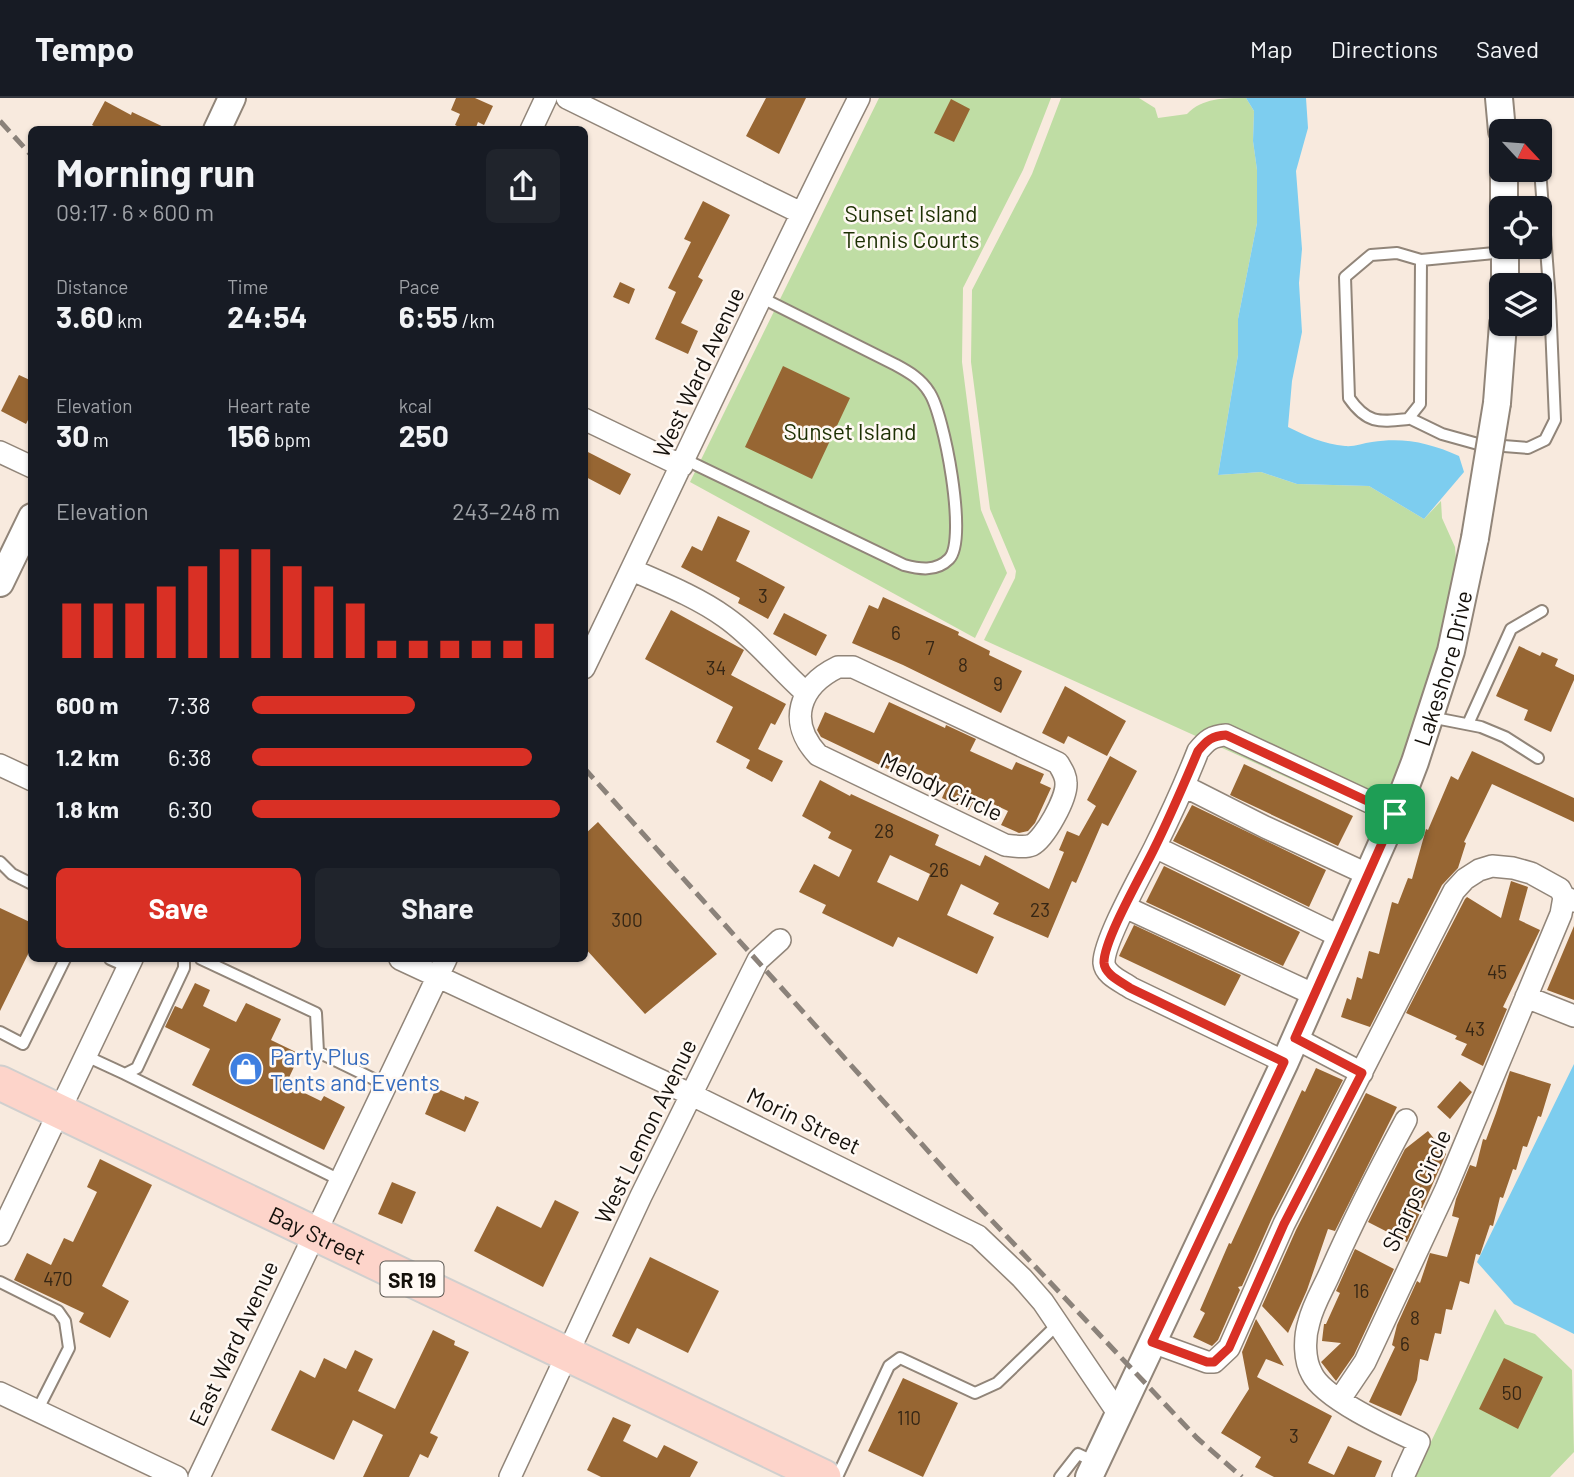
<!DOCTYPE html>
<meta charset="utf-8">
<style>
:root{--surface:#171b24;--page:#20242c;--text:#f1f3f6;--muted:#9ea1a6;--line:#363941;--accent:#d93025}
body{margin:0;font-family:Barlow,sans-serif;background:var(--page);color:var(--text);height:100vh;display:flex;flex-direction:column;font-size:26px;white-space:nowrap}
*{box-sizing:border-box;margin:0}
p{font-size:23px;color:var(--muted)}
.icon{flex:none;width:38px;height:38px;fill:none;stroke:currentColor;stroke-width:2;stroke-linecap:round;stroke-linejoin:round}
.map{position:relative;flex:1;overflow:hidden}
.sheet{position:absolute;left:28px;top:28px;width:560px;height:836px;display:flex;flex-direction:column;background:var(--surface);border-radius:10px;box-shadow:0 2px 5px #0004}
.sheet>*{flex:none}
.needle{width:46px;rotate:116deg}
.buttons{position:absolute;left:1489px;top:21px;display:grid;gap:14px}
.buttons a{display:grid;place-items:center;width:63px;height:63px;border-radius:10px;background:var(--surface);box-shadow:0 2px 5px #0004;font-size:35px}
.pin{position:absolute;display:grid;place-items:center;width:60px;height:60px;color:#fff;margin:-30px;border-radius:14px;box-shadow:0 4px 10px #0006}
.round{display:grid;place-items:center;flex:none;width:74px;height:74px;border-radius:10px;background:var(--page)}
.headline{display:flex;align-items:center;justify-content:space-between;height:119px;padding:0 28px}
h1{font-size:38px;font-weight:700;line-height:52px}
.stats{display:grid;grid-template-columns:repeat(3,1fr);gap:10px;height:119px;padding:7px 28px}
.stats div{display:grid;align-content:center}
.stats b{font-size:30px;font-weight:700}
.stats small{font-size:19px;font-weight:400}
.stats p{font-size:19px}
.chart{height:196px;padding:14px 28px}
.chart p{display:flex;justify-content:space-between}
.chart svg{width:100%;height:126px;margin-top:7px;stroke:var(--accent);stroke-width:6}
.action{display:flex;gap:14px;margin-top:auto;padding:14px 28px}
.action a{flex:1;height:80px;border-radius:10px;background:var(--accent);color:#fff;font-size:28px;font-weight:700;line-height:80px;text-align:center}
.action a+a{background:var(--page);color:var(--text)}
ul{padding:0 28px;list-style:none;font-size:23px}
li{display:grid;grid-template-columns:112px 84px 1fr;align-items:center;height:52px}
li i{height:18px;border-radius:9px;background:var(--accent)}
header{display:flex;align-items:center;gap:42px;box-sizing:border-box;height:98px;padding:0 35px;background:var(--surface);border-bottom:2px solid var(--line)}
header strong{font-size:33px}
nav{display:flex;gap:38px;margin-inline-start:auto;font-size:24px}
.map>svg:first-child{display:block}
.green{fill:#bfdda4}
.water{fill:#7dcdef}
.building{fill:#976633;fill-rule:evenodd}
.lines{fill:none;stroke-linecap:round;stroke-linejoin:round}
.service-casing{stroke:#918579;stroke-width:14}
.minor-casing{stroke:#918579;stroke-width:24}
.tertiary-casing{stroke:#918579;stroke-width:30}
.primary-casing{stroke:#d0cfce;stroke-width:37}
.service{stroke:#fff;stroke-width:10}
.minor{stroke:#fff;stroke-width:21}
.tertiary{stroke:#fff;stroke-width:26}
.primary{stroke:#fdd4ca;stroke-width:33}
.rail{stroke:#8b827a;stroke-width:5;stroke-dasharray:14 7;stroke-linecap:butt}
.tertiary-bridge-casing{stroke:#918579;stroke-width:30;stroke-linecap:butt}
.tertiary-bridge{stroke:#fff;stroke-width:26}
.route-casing{stroke:#fff;stroke-width:14}
.route{stroke:#d93025;stroke-width:9}
.labels{text-anchor:middle;dominant-baseline:central;stroke-width:5;stroke-linejoin:round;paint-order:stroke}
.number-label{font-size:19px;fill:#352615}
.shield{fill:#fff9f4;stroke:#5a5651;stroke-width:2}
.shield-label{font-size:21px;font-weight:bold;fill:#14100b}
.park-label{font-size:23px;fill:#1d3003;stroke:#fff9f4}
.street-label{font-size:23px;fill:#14100b;stroke:#fff9f4}
.shop-label{font-size:23px;fill:#366cbe;stroke:#fff9f4;text-anchor:start}
</style>
<header>
<strong>Tempo</strong>
<nav><a>Map</a><a>Directions</a><a>Saved</a></nav>
</header>
<div class="map">
<svg width="1574" height="1379" viewBox="0 0 1574 1379">
<rect width="100%" height="100%" fill="#f8eade"/>
<!-- green -->
<path class="green" d="M879,0H1051L1023,72L963,190L962,264L981,412L1007,475L975,540L690,384Z
M1061,0H1139L1155,10L1158,20L1187,16C1202,0 1224,0 1246,0L1254,13L1253,43L1257,72V125L1238,221V257L1218,377L1261,374L1297,386L1369,388L1424,421L1441,403L1442,420L1455,449L1457,475L1441,550L1405,660L1381,722L984,542L1015,480L1016,473L990,411L971,264L972,192L1032,76Z
M1495,1211L1505,1226L1535,1236L1572,1272L1574,1354L1550,1379H1414Z"/>
<!-- water -->
<path class="water" d="M1246,0H1306L1308,30L1296,73L1302,151L1299,185L1302,234L1292,283L1288,329C1306,338 1324,346 1345,348C1354,349 1363,345 1372,344C1404,339 1430,345 1459,358L1464,374L1424,421L1369,388L1297,386L1261,374L1218,377L1238,257V221L1257,125V72L1253,43L1254,13Z
M1574,966V1236L1514,1206L1477,1164Z"/>
<!-- building -->
<path class="building" d="M456,0H475L493,8L484,27L478,24L475,32H465L455,27L460,16L451,12Z
M766,0H806L779,56L746,38Z
M951,1L970,11L954,44L934,35Z
M105,3L131,17L132,14L170,32H101L92,27Z
M703,103L730,117L698,179L703,182L681,225L698,233L688,256L655,241L676,194L668,190L691,144L684,141Z
M620,184L635,191L629,206L613,199Z
M783,268L850,300L812,381L745,349Z
M19,277L32,283V314L26,326L1,313Z
M584,352L631,376L620,397L584,378Z
M718,418L750,433L736,463L785,489L768,521L738,505L740,500L681,469L692,448L702,453Z
M883,499L959,534L958,537L990,553L989,557L1022,573L1001,615L903,567L852,545L869,507L878,511Z
M671,512L744,552L731,577L786,606L775,627L771,625L758,651L783,663L772,684L746,670L750,662L716,644L733,609L645,561Z
M784,515L827,537L816,558L773,536Z
M1519,548L1540,558L1542,554L1558,561L1555,568L1574,577V582L1551,634L1524,622L1528,612L1496,598Z
M1065,588L1126,623L1107,658L1068,638L1064,646L1042,635Z
M889,604L945,630L946,627L976,641L970,653L1012,672L1016,664L1044,676L1040,685L1051,690L1035,725L1028,733L1019,735L1001,727L1008,713L976,698L969,712L942,700L948,686L914,670L909,681L821,639L817,632L825,614L874,635Z
M1472,653L1574,700V724L1492,686L1464,744L1466,745L1458,770L1442,787L1370,929L1341,919L1347,900L1351,902L1357,879L1362,881L1369,853L1379,856L1392,804L1398,806L1408,780L1412,781L1426,731L1428,732L1451,678L1458,682Z
M1110,658L1137,673L1108,728L1102,725L1076,785L1072,783L1048,840L993,816L999,805L961,786L947,817L994,839L977,876L898,839L893,849L822,815L826,807L799,794L814,766L839,779L852,752L828,740L831,734L802,718L820,682L850,698L851,696L939,737L935,747L980,768L985,757L1049,791L1064,754L1059,752L1067,733L1079,738L1096,708L1087,702ZM890,757L930,776L918,803L877,784Z
M1244,666L1353,718L1338,748L1230,697Z
M1192,707L1326,772L1309,809L1173,743Z
M598,724L717,856L645,916L584,849V737Z
M1164,768L1300,834L1283,868L1146,804Z
M1511,783L1528,789L1519,822L1540,832L1503,909L1507,911L1483,968L1461,957L1467,946L1455,941L1457,938L1406,915L1465,801L1467,799L1501,820Z
M0,810L32,825V848L0,913Z
M1134,827L1241,877L1225,908L1119,858Z
M1574,828V902L1547,892Z
M195,885L210,892L203,908L236,924L246,905L281,921L271,942L300,956L286,986L321,1003L324,998L345,1009L324,1052L192,987L210,951L165,929L175,908L182,911Z
M1316,970L1343,982L1272,1120L1242,1188L1238,1189L1240,1192L1218,1242L1212,1248L1193,1239L1205,1215L1200,1212L1229,1145L1231,1146L1302,992L1305,994Z
M1510,973L1551,986L1541,1019L1538,1018L1527,1049L1523,1048L1516,1072L1513,1071L1503,1100L1500,1099L1493,1128L1490,1127L1480,1157L1476,1156L1469,1186L1460,1183L1452,1212L1446,1211L1441,1236L1435,1235L1428,1263L1420,1261L1417,1282L1401,1318L1369,1304L1395,1249L1392,1247L1397,1227L1417,1183L1420,1185L1430,1155L1447,1159L1459,1120L1452,1118L1456,1101L1470,1067L1476,1069L1483,1041L1486,1042L1496,1015Z
M1460,983L1472,994L1450,1021L1437,1009Z
M436,990L464,1002L465,998L479,1004L465,1034L425,1016Z
M1366,995L1397,1009L1335,1133L1328,1131L1307,1192L1288,1235L1262,1208L1296,1132Z
M1428,1033L1446,1056L1407,1144L1368,1124L1405,1051Z
M100,1061L152,1087L102,1188L129,1203L110,1240L79,1224L84,1215L14,1182L27,1155L51,1167L64,1140L73,1144L97,1094L87,1089Z
M392,1084L416,1094L402,1126L378,1116Z
M555,1102L579,1114L543,1189L474,1153L497,1108L541,1130Z
M1355,1151L1394,1171L1354,1257L1336,1283L1321,1264L1341,1245L1322,1243L1324,1226H1326L1340,1195L1336,1193Z
M650,1159L719,1193L688,1255L637,1230L629,1246L612,1238Z
M1256,1221L1284,1268L1266,1261L1257,1279L1332,1318L1308,1365L1334,1377L1348,1348L1382,1363L1375,1379H1274L1255,1369L1261,1359L1221,1335L1249,1291L1242,1254Z
M433,1232L455,1243L454,1247L469,1254L430,1335L438,1339L428,1360L420,1356L409,1379H363L383,1337L353,1322L334,1362L271,1332L300,1272L315,1280L324,1260L346,1271L355,1252L373,1261L358,1293L395,1311Z
M1504,1260L1543,1279L1518,1331L1479,1311Z
M903,1280L958,1305L923,1379L868,1353Z
M613,1319L631,1327L623,1343L657,1360L664,1347L698,1364L690,1379H601L587,1372Z"/>
<g class="lines">
<defs>
<path id="service" d="M1421,162L1420,306L1408,321C1379,324 1367,326 1349,300L1345,179L1371,157L1397,155L1421,162L1505,154
M1409,320L1442,336L1478,346L1528,350L1545,342L1555,322L1550,203L1540,71
M686,362L904,467C919,471 936,474 949,461C968,442 944,315 929,294C921,281 909,274 896,267L762,200
M1430,619L1481,629L1505,639L1538,660
M1468,626L1511,531L1542,513
M0,764L12,776L32,786
M110,861L128,869
M201,861L316,915L318,954L386,987
M0,934L23,946L65,861
M86,958L125,976L137,970L184,870V861
M125,976L340,1082
M0,1184L58,1213L65,1223L69,1250L37,1313
M837,1379L889,1268L900,1260L975,1295L997,1285L1058,1226
M1060,1379L1078,1356L1095,1364"/>
<path id="minor" d="M567,0L801,115
M531,32L546,0
M584,321L682,368
M0,354L32,369
M632,472C664,486 697,499 725,519C755,540 778,570 805,594
M838,569H853L1058,665C1062,672 1066,677 1066,685C1067,700 1045,740 1032,747C1025,750 1013,748 1005,747L818,657C787,624 799,588 838,569Z
M584,570C676,380 764,188 859,0
M0,667L32,682
M1184,688L1265,729L1369,777
M1155,749L1341,839
M1125,809L1315,897
M400,861L692,997L978,1138L1022,1180L1043,1204L1118,1315
M1526,899L1574,918
M1295,940L1362,975
M1285,964L1131,890C1121,883 1105,877 1104,865C1103,844 1143,773 1154,751C1170,719 1185,686 1198,653C1207,642 1212,638 1226,637L1395,716
M0,1137L132,861
M1152,1244L1207,1264H1214L1229,1250L1284,1126L1454,793L1465,781L1479,772L1492,768L1513,770L1531,775L1560,791L1564,799L1574,803
M0,1295L177,1379
M1340,1301L1365,1264L1446,1091L1561,816L1564,799
M199,1379L446,861
M510,1379L641,1098L750,878L758,862L780,842
M1403,1379L1419,1344C1393,1332 1324,1301 1312,1276C1304,1262 1304,1240 1309,1224C1313,1207 1323,1191 1330,1175C1353,1123 1379,1072 1406,1022"/>
<g id="tertiary">
<path d="M1499,0L1502,33"/>
<path d="M217,32L232,0"/>
<path d="M1504,72V110"/>
<path d="M1505,149V187"/>
<path d="M1497,305L1503,226"/>
<path d="M0,485L32,419"/>
<path id="s1" d="M1089,1379L1285,964L1395,716L1415,664L1451,553L1475,440"/>
</g>
<g id="primary">
<path id="s2" d="M0,985L824,1379"/>
</g>
</defs>
<!-- service casing -->
<use href="#service" class="service-casing"/>
<!-- minor casing -->
<use href="#minor" class="minor-casing"/>
<!-- tertiary casing -->
<use href="#tertiary" class="tertiary-casing"/>
<!-- primary casing -->
<use href="#primary" class="primary-casing"/>
<!-- service -->
<use href="#service" class="service"/>
<!-- minor -->
<use href="#minor" class="minor"/>
<!-- tertiary -->
<use href="#tertiary" class="tertiary"/>
<!-- primary -->
<use href="#primary" class="primary"/>
<!-- rail -->
<path class="rail" d="M0,23L32,58
M584,670L964,1093L1197,1340L1242,1379"/>
<defs>
<path id="tertiary-bridge" d="M1475,440L1497,305"/>
</defs>
<!-- tertiary-bridge casing -->
<use href="#tertiary-bridge" class="tertiary-bridge-casing"/>
<!-- tertiary-bridge -->
<use href="#tertiary-bridge" class="tertiary-bridge"/>
</g>
<g class="lines">
<defs>
<path id="route" d="M1226,637L1395,716L1295,940L1362,975L1284,1126L1229,1250L1214,1264H1207L1152,1244L1284,964L1130,890C1122,884 1105,877 1104,865C1103,843 1143,774 1154,751C1170,719 1184,686 1198,653C1207,642 1212,638 1226,637Z"/>
</defs>
<!-- route casing -->
<use href="#route" class="route-casing"/>
<!-- route -->
<use href="#route" class="route"/>
</g>
<!-- icons -->
<defs>
<symbol id="shop-disc" viewBox="-11 -11 22 22"><circle r="9.5" fill="#3f7fe0" stroke="#fff9f4"/><path d="M-5-2.5h2.3a2.7 3.5 0 0 1 5.4 0H5L5.5 6h-11ZM-1.5-2.5h3a1.5 2.3 0 0 0-3 0Z" fill="#fff"/></symbol>
</defs>
<g fill-rule="evenodd">
<use href="#shop-disc" x="227" y="952" width="38" height="38"/>
</g>
<g class="labels">
<!-- number labels -->
<g class="number-label">
<text x="763" y="497">3</text>
<text x="896" y="534">6</text>
<text x="930" y="549">7</text>
<text x="963" y="566">8</text>
<text x="716" y="569">34</text>
<text x="998" y="585">9</text>
<text x="884" y="732">28</text>
<text x="939" y="771">26</text>
<text x="1040" y="811">23</text>
<text x="627" y="821">300</text>
<text x="1497" y="873">45</text>
<text x="1475" y="930">43</text>
<text x="58" y="1180">470</text>
<text x="1361" y="1192">16</text>
<text x="1415" y="1219">8</text>
<text x="1405" y="1245">6</text>
<text x="1512" y="1294">50</text>
<text x="909" y="1319">110</text>
<text x="1294" y="1337">3</text>
</g>
<!-- shield labels -->
<rect class="shield" x="380.5" y="1163.5" width="63" height="35" rx="5"/>
<g class="shield-label">
<text x="412" y="1181">SR 19</text>
</g>
<!-- park labels -->
<g class="park-label">
<text x="911" y="115">Sunset Island<tspan x="911" dy="26">Tennis Courts</tspan></text>
<text x="850" y="333">Sunset Island</text>
</g>
<!-- street labels -->
<g class="street-label">
<text transform="translate(698 274) rotate(-65)">West Ward Avenue</text>
<text stroke="none"><textPath href="#s1" startOffset="884">Lakeshore Drive</textPath></text>
<text transform="translate(942 688) rotate(25)">Melody Circle</text>
<text transform="translate(804 1022) rotate(26)">Morin Street</text>
<text transform="translate(645 1033) rotate(-64)">West Lemon Avenue</text>
<text transform="translate(1416 1092) rotate(-65)">Sharps Circle</text>
<text stroke="none"><textPath href="#s2" startOffset="352">Bay Street</textPath></text>
<text transform="translate(233 1245) rotate(-65)">East Ward Avenue</text>
</g>
<!-- shop labels -->
<g class="shop-label">
<text x="270" y="958">Party Plus<tspan x="270" dy="26">Tents and Events</tspan></text>
</g>
</g>
</svg>
<div class="buttons">
<a><svg class="needle" viewBox="-14 -14 28 28"><path d="M0-13l5 13h-10z" fill="#e53935"/><path d="M0 13l5-13h-10z" fill="#9ea1a6"/></svg></a>
<a><svg class="icon" aria-label="locate" viewBox="0 0 24 24"><circle cx="12" cy="12" r="6"/><path d="M12 2v4M12 18v4M2 12h4M18 12h4"/></svg></a>
<a><svg class="icon" aria-label="layers" viewBox="0 0 24 24"><path d="M12 4l9 5-9 5-9-5zM3 14l9 5 9-5"/></svg></a>
</div>
<div class="pin" style="left:1395px;top:716px;background:#1e9e55"><svg class="icon" aria-label="arrive" viewBox="0 0 24 24"><path d="M6 21V4h12l-3 4 3 4H6"/></svg></div>
<section class="sheet">
<div class="headline"><div><h1>Morning run</h1><p>09:17 · 6 × 600 m</p></div><a class="round"><svg class="icon" aria-label="share" viewBox="0 0 24 24"><path d="M12 15V3M7 8l5-5 5 5M5 13v7h14v-7"/></svg></a></div>
<div class="stats">
<div><p>Distance</p><b>3.60<small> km</small></b></div>
<div><p>Time</p><b>24:54</b></div>
<div><p>Pace</p><b>6:55<small> /km</small></b></div>
</div>
<div class="stats">
<div><p>Elevation</p><b>30<small> m</small></b></div>
<div><p>Heart rate</p><b>156<small> bpm</small></b></div>
<div><p>kcal</p><b>250</b></div>
</div>
<div class="chart"><p><span>Elevation</span>243–248 m</p>
<svg viewBox="0 0 160 44" preserveAspectRatio="none"><path d="M5 44V25M15 44V25M25 44V25M35 44V19M45 44V12M55 44V6M65 44V6M75 44V12M85 44V19M95 44V25M105 44V38M115 44V38M125 44V38M135 44V38M145 44V38M155 44V32"/></svg>
</div>
<ul>
<li><b>600 m</b>7:38<i style="width:53%"></i></li>
<li><b>1.2 km</b>6:38<i style="width:91%"></i></li>
<li><b>1.8 km</b>6:30<i style="width:100%"></i></li>
</ul>
<div class="action"><a>Save</a><a>Share</a></div>
</section>
</div>
